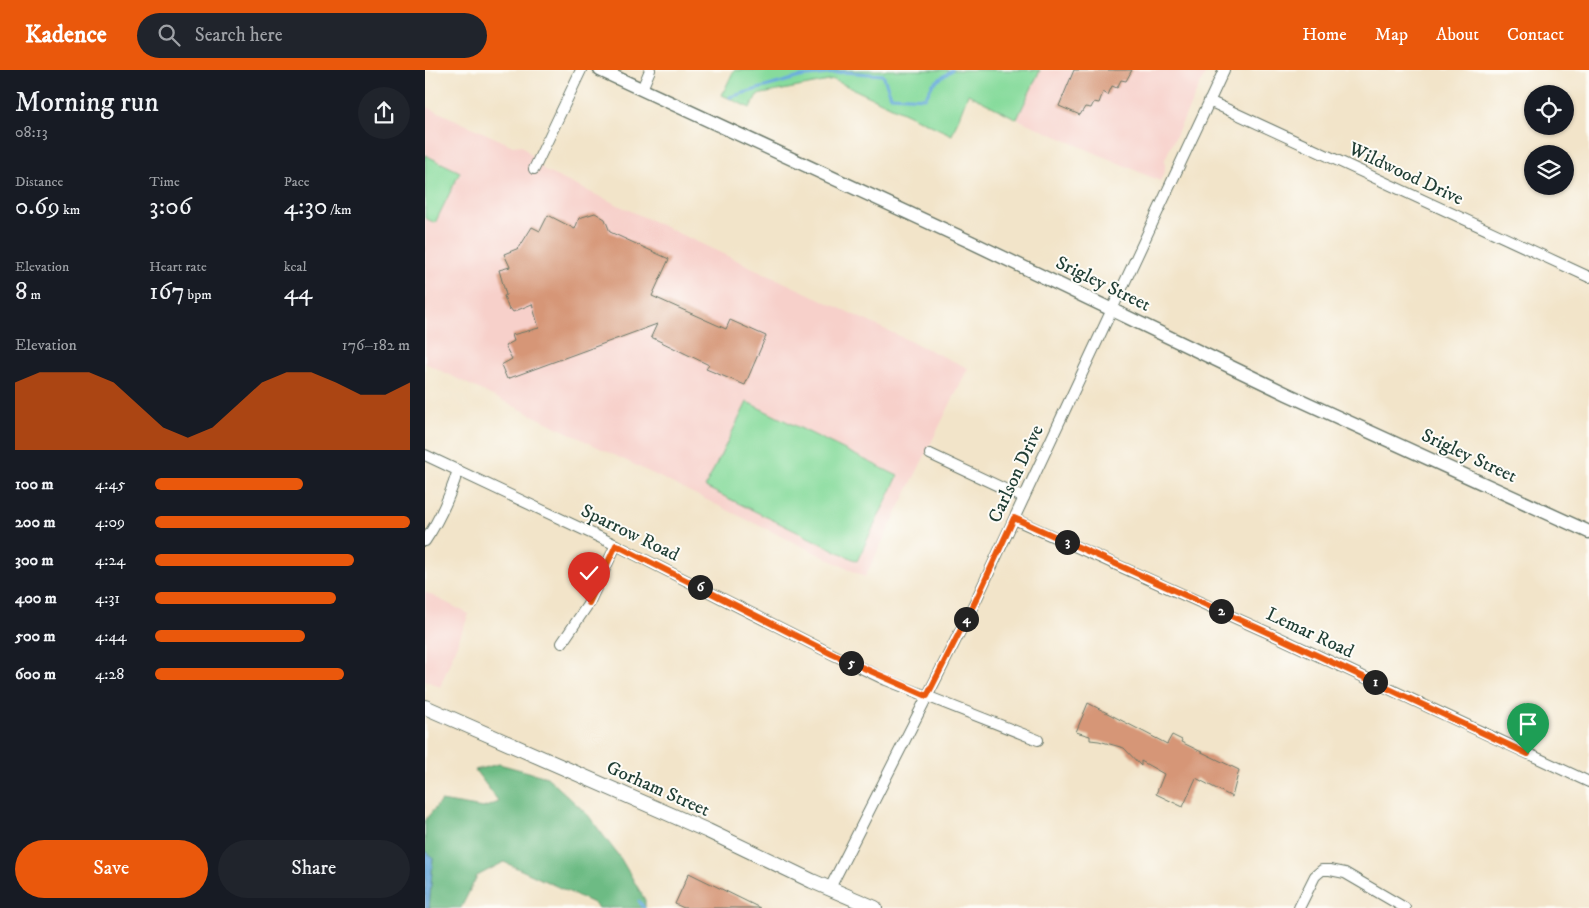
<!DOCTYPE html>
<meta charset="utf-8">
<style>
:root{--surface:#171b24;--page:#20242c;--text:#f1f3f6;--muted:#9ea1a6;--accent:#ea580c}
body{margin:0;font-family:"IM FELL DW Pica",serif;background:var(--page);color:var(--text);height:100vh;display:flex;flex-direction:column;font-size:19px;white-space:nowrap}
*{box-sizing:border-box;margin:0}
p{font-size:16px;color:var(--muted)}
.icon{flex:none;width:28px;height:28px;fill:none;stroke:currentColor;stroke-width:2;stroke-linecap:round;stroke-linejoin:round}
.map{position:relative;flex:1;overflow:hidden}
.side{display:flex;flex-direction:column;background:var(--surface);width:425px}
.side>*{flex:none}
.controls{position:absolute;left:1099px;top:15px;display:grid;gap:10px}
.controls a{display:grid;place-items:center;width:50px;height:50px;border-radius:50%;background:var(--surface);box-shadow:0 1px 4px #0004;font-size:25px}
.pin{position:absolute;display:grid;place-items:center;width:42px;height:42px;color:#fff;margin:-51px -21px;border-radius:50% 50% 50% 0;rotate:-45deg;box-shadow:0 0 5px #0007}
.pin .icon{rotate:45deg}
.km{position:absolute;width:25px;height:25px;margin:-12px;border-radius:50%;background:#222;color:#fff;font-size:14px;line-height:25px;text-align:center}
.round{display:grid;place-items:center;flex:none;width:52px;height:52px;border-radius:26px;background:var(--page)}
.overview{display:flex;align-items:center;justify-content:space-between;height:85px;padding:0 15px}
h1{font-size:28px;font-weight:600;line-height:38px}
.figures{display:grid;grid-template-columns:repeat(3,1fr);gap:8px;height:85px;padding:5px 15px}
.figures div{display:grid;align-content:center}
.figures b{font-size:25px;font-weight:600}
.figures small{font-size:14px;font-weight:400}
.figures p{font-size:14px}
.chart{height:140px;padding:10px 15px}
.chart p{display:flex;justify-content:space-between}
.chart svg{width:100%;height:90px;margin-top:5px;fill:var(--accent);opacity:.7}
.primary-button{display:flex;gap:10px;margin-top:auto;padding:10px 15px}
.primary-button a{flex:1;height:58px;border-radius:30px;background:var(--accent);color:#fff;font-size:20px;font-weight:600;line-height:58px;text-align:center}
.primary-button a+a{background:var(--page);color:var(--text)}
ul{padding:0 15px;list-style:none;font-size:16px}
li{display:grid;grid-template-columns:80px 60px 1fr;align-items:center;height:38px}
li i{height:12px;border-radius:6px;background:var(--accent)}
header{display:flex;align-items:center;gap:30px;box-sizing:border-box;height:70px;padding:0 25px;background:var(--accent);color:#fff}
header strong{font-size:24px}
nav{display:flex;gap:28px;margin-inline-start:auto;font-size:18px}
.search{width:350px;height:45px;background:var(--page);display:flex;align-items:center;gap:12px;box-sizing:border-box;padding:0 18px;border-radius:28px;color:var(--muted);font-size:19px}
main{display:flex;flex:1;min-height:0}
.map>svg:first-child{display:block}
.built{fill:#f7d0ca}
.green{fill:#87db9c;stroke:#538c68}
.forest{fill:#6dbb84;stroke:#467c5c}
.water{fill:#6babdf;stroke:#45748a}
.lines{fill:none;stroke-linecap:round;stroke-linejoin:round}
.stream{stroke:#6babdf;stroke-width:3}
.building{fill:#d69677}
.minor-casing{stroke:#697768;stroke-width:12}
.tertiary-casing{stroke:#697768;stroke-width:15}
.secondary-casing{stroke:#697768;stroke-width:16}
.minor{stroke:#fff;stroke-width:10}
.tertiary{stroke:#fff;stroke-width:12}
.secondary{stroke:#fff;stroke-width:14}
.route-casing{stroke:#fff;stroke-width:10}
.route{stroke:#ea580c;stroke-width:6}
.labels{text-anchor:middle;dominant-baseline:central;stroke-width:4;stroke-linejoin:round;paint-order:stroke}
.street-label{font-size:19px;fill:#1f3d34;stroke:#fdfcf7}
</style>
<header>
<strong>Kadence</strong>
<div class="search"><svg class="icon" aria-label="search" viewBox="0 0 24 24"><circle cx="10" cy="10" r="6"/><path d="M15 15l6 6"/></svg>Search here</div>
<nav><a>Home</a><a>Map</a><a>About</a><a>Contact</a></nav>
</header>
<main>
<section class="side">
<div class="overview"><div><h1>Morning run</h1><p>08:13</p></div><a class="round"><svg class="icon" aria-label="share" viewBox="0 0 24 24"><path d="M12 15V3M7 8l5-5 5 5M5 13v7h14v-7"/></svg></a></div>
<div class="figures">
<div><p>Distance</p><b>0.69<small> km</small></b></div>
<div><p>Time</p><b>3:06</b></div>
<div><p>Pace</p><b>4:30<small> /km</small></b></div>
</div>
<div class="figures">
<div><p>Elevation</p><b>8<small> m</small></b></div>
<div><p>Heart rate</p><b>167<small> bpm</small></b></div>
<div><p>kcal</p><b>44</b></div>
</div>
<div class="chart"><p><span>Elevation</span>176–182 m</p>
<svg viewBox="0 0 160 44" preserveAspectRatio="none"><path d="M0 44V11L10 6L20 6L30 6L40 11L50 22L60 33L70 38L80 33L90 22L100 11L110 6L120 6L130 11L140 17L150 17L160 11V44z"/></svg>
</div>
<ul>
<li><b>100 m</b>4:45<i style="width:58%"></i></li>
<li><b>200 m</b>4:09<i style="width:100%"></i></li>
<li><b>300 m</b>4:24<i style="width:78%"></i></li>
<li><b>400 m</b>4:31<i style="width:71%"></i></li>
<li><b>500 m</b>4:44<i style="width:59%"></i></li>
<li><b>600 m</b>4:28<i style="width:74%"></i></li>
</ul>
<div class="primary-button"><a>Save</a><a>Share</a></div>
</section>
<div class="map">
<svg width="1164" height="838" viewBox="0 0 1164 838">
<rect width="100%" height="100%" fill="#fdfcf7"/>
<filter id="ink" filterUnits="userSpaceOnUse"><feTurbulence type="fractalNoise" baseFrequency=".02" numOctaves="2"/><feDisplacementMap in="SourceGraphic" scale="10" xChannelSelector="R" yChannelSelector="G"/><feConvolveMatrix kernelMatrix="1 2 1 2 8 2 1 2 1" color-interpolation-filters="sRGB"/></filter>
<filter id="wash" filterUnits="userSpaceOnUse"><feTurbulence type="fractalNoise" baseFrequency=".0096" numOctaves="4" result="noise"/><feDisplacementMap in="SourceGraphic" scale="20" xChannelSelector="R" yChannelSelector="G"/><feGaussianBlur stdDeviation="1.12" result="paint"/><feColorMatrix in="noise" values="0 0 0 0 0 0 0 0 0 0 0 0 0 0 0 0 0 1.4 0 .05"/><feComposite in="paint" operator="in"/></filter>
<g filter="url(#wash)">
<rect width="100%" height="100%" fill="#f2e4c9"/>
<!-- built -->
<path class="built" d="M615,0H782L740,89V100L735,111L592,49Z
M0,36L88,76L97,75L120,101L543,298L440,507L0,293Z
M0,522L44,544L15,617L0,610Z"/>
<!-- green -->
<path class="green" d="M309,0H615L592,49L543,24L527,65L409,10L332,25L325,38L297,25Z
M0,85L35,102L10,153L0,148Z
M322,332L473,406L432,491L280,417Z"/>
<!-- forest -->
<path class="forest" d="M74,694L122,707L163,745L196,789L220,830V838H173L168,833L79,792L52,806L36,838H4L8,788L0,781V750L16,731L58,738L74,732L50,700Z"/>
<!-- water -->
<path class="water" d="M0,781L8,788L4,838H0Z"/>
<g class="lines">
<!-- stream -->
<path class="stream" d="M305,27L375,7L419,2L458,5L466,26L500,28L508,14L527,0
M214,831L219,838"/>
</g>
<g id="blocks">
<!-- building -->
<path class="building" d="M649,0H707L701,11L696,10L692,18L687,16L683,25L678,22L674,33L669,32L666,38L660,37L655,45L634,36Z
M170,143L180,149L185,162L244,189L227,226L301,259L305,250L341,266L320,315L281,299L284,295L226,267L232,254L82,309L76,295L87,289L80,276L89,271L87,265L114,258L107,234L88,242L85,238L84,240L79,226L81,225L74,200L85,197L79,184L94,178L107,157L115,161L123,145L150,159L154,148Z
M663,633L742,674L747,665L757,670L756,672L814,700L807,727L771,708L758,737L731,724L739,704L716,691V696L699,678L674,671L665,670V666L651,662Z
M264,803L335,838H259L250,834Z"/>
</g>
</g>
<g filter="url(#ink)">
<use href="#blocks" fill-opacity="0" stroke="#697768" stroke-width="1"/>
<g class="lines">
<defs>
<path id="minor" d="M217,19L225,0
M784,31L1164,207
M109,99L156,0
M505,384L599,428
M0,385L191,475L407,584L461,610L613,670
M589,449L855,568L1164,712
M0,471C15,449 25,426 33,400
M137,573L164,533L191,475
M405,818L552,528L799,0
M874,838L890,806L897,800H905L920,803L980,838"/>
<path id="tertiary" d="M175,0L546,172L862,324L1164,462"/>
<path id="secondary" d="M0,637L283,761L387,811L450,838"/>
</defs>
<!-- minor casing -->
<use href="#minor" class="minor-casing"/>
<!-- tertiary casing -->
<use href="#tertiary" class="tertiary-casing"/>
<!-- secondary casing -->
<use href="#secondary" class="secondary-casing"/>
<!-- minor -->
<use href="#minor" class="minor"/>
<!-- tertiary -->
<use href="#tertiary" class="tertiary"/>
<!-- secondary -->
<use href="#secondary" class="secondary"/>
</g>
</g>
<g class="lines" filter="url(#ink)">
<defs>
<path id="route" d="M164,533L191,475L407,584L502,626L552,528L589,448L855,568L1103,684"/>
</defs>
<!-- route casing -->
<use href="#route" class="route-casing"/>
<!-- route -->
<use href="#route" class="route"/>
</g>
<g class="labels">
<!-- street labels -->
<g class="street-label">
<text transform="translate(981 104) rotate(25)">Wildwood Drive</text>
<text transform="translate(678 214) rotate(26)">Srigley Street</text>
<text transform="translate(1044 386) rotate(25)">Srigley Street</text>
<text transform="translate(591 404) rotate(-65)">Carlson Drive</text>
<text transform="translate(205 463) rotate(26)">Sparrow Road</text>
<text transform="translate(885 563) rotate(25)">Lemar Road</text>
<text transform="translate(233 719) rotate(24)">Gorham Street</text>
</g>
</g>
</svg>
<div class="controls">
<a><svg class="icon" aria-label="locate" viewBox="0 0 24 24"><circle cx="12" cy="12" r="6"/><path d="M12 2v4M12 18v4M2 12h4M18 12h4"/></svg></a>
<a><svg class="icon" aria-label="layers" viewBox="0 0 24 24"><path d="M12 4l9 5-9 5-9-5zM3 14l9 5 9-5"/></svg></a>
</div>
<div class="pin" style="left:1103px;top:684px;background:#1e9e55"><svg class="icon" aria-label="arrive" viewBox="0 0 24 24"><path d="M6 21V4h12l-3 4 3 4H6"/></svg></div>
<div class="pin" style="left:164px;top:533px;background:#d93025"><svg class="icon" aria-label="check" viewBox="0 0 24 24"><path d="M5 12l5 5 9-10"/></svg></div>
<b class="km" style="left:950px;top:612px">1</b>
<b class="km" style="left:796px;top:541px">2</b>
<b class="km" style="left:642px;top:472px">3</b>
<b class="km" style="left:541px;top:549px">4</b>
<b class="km" style="left:426px;top:593px">5</b>
<b class="km" style="left:275px;top:517px">6</b>
</div>
</main>
